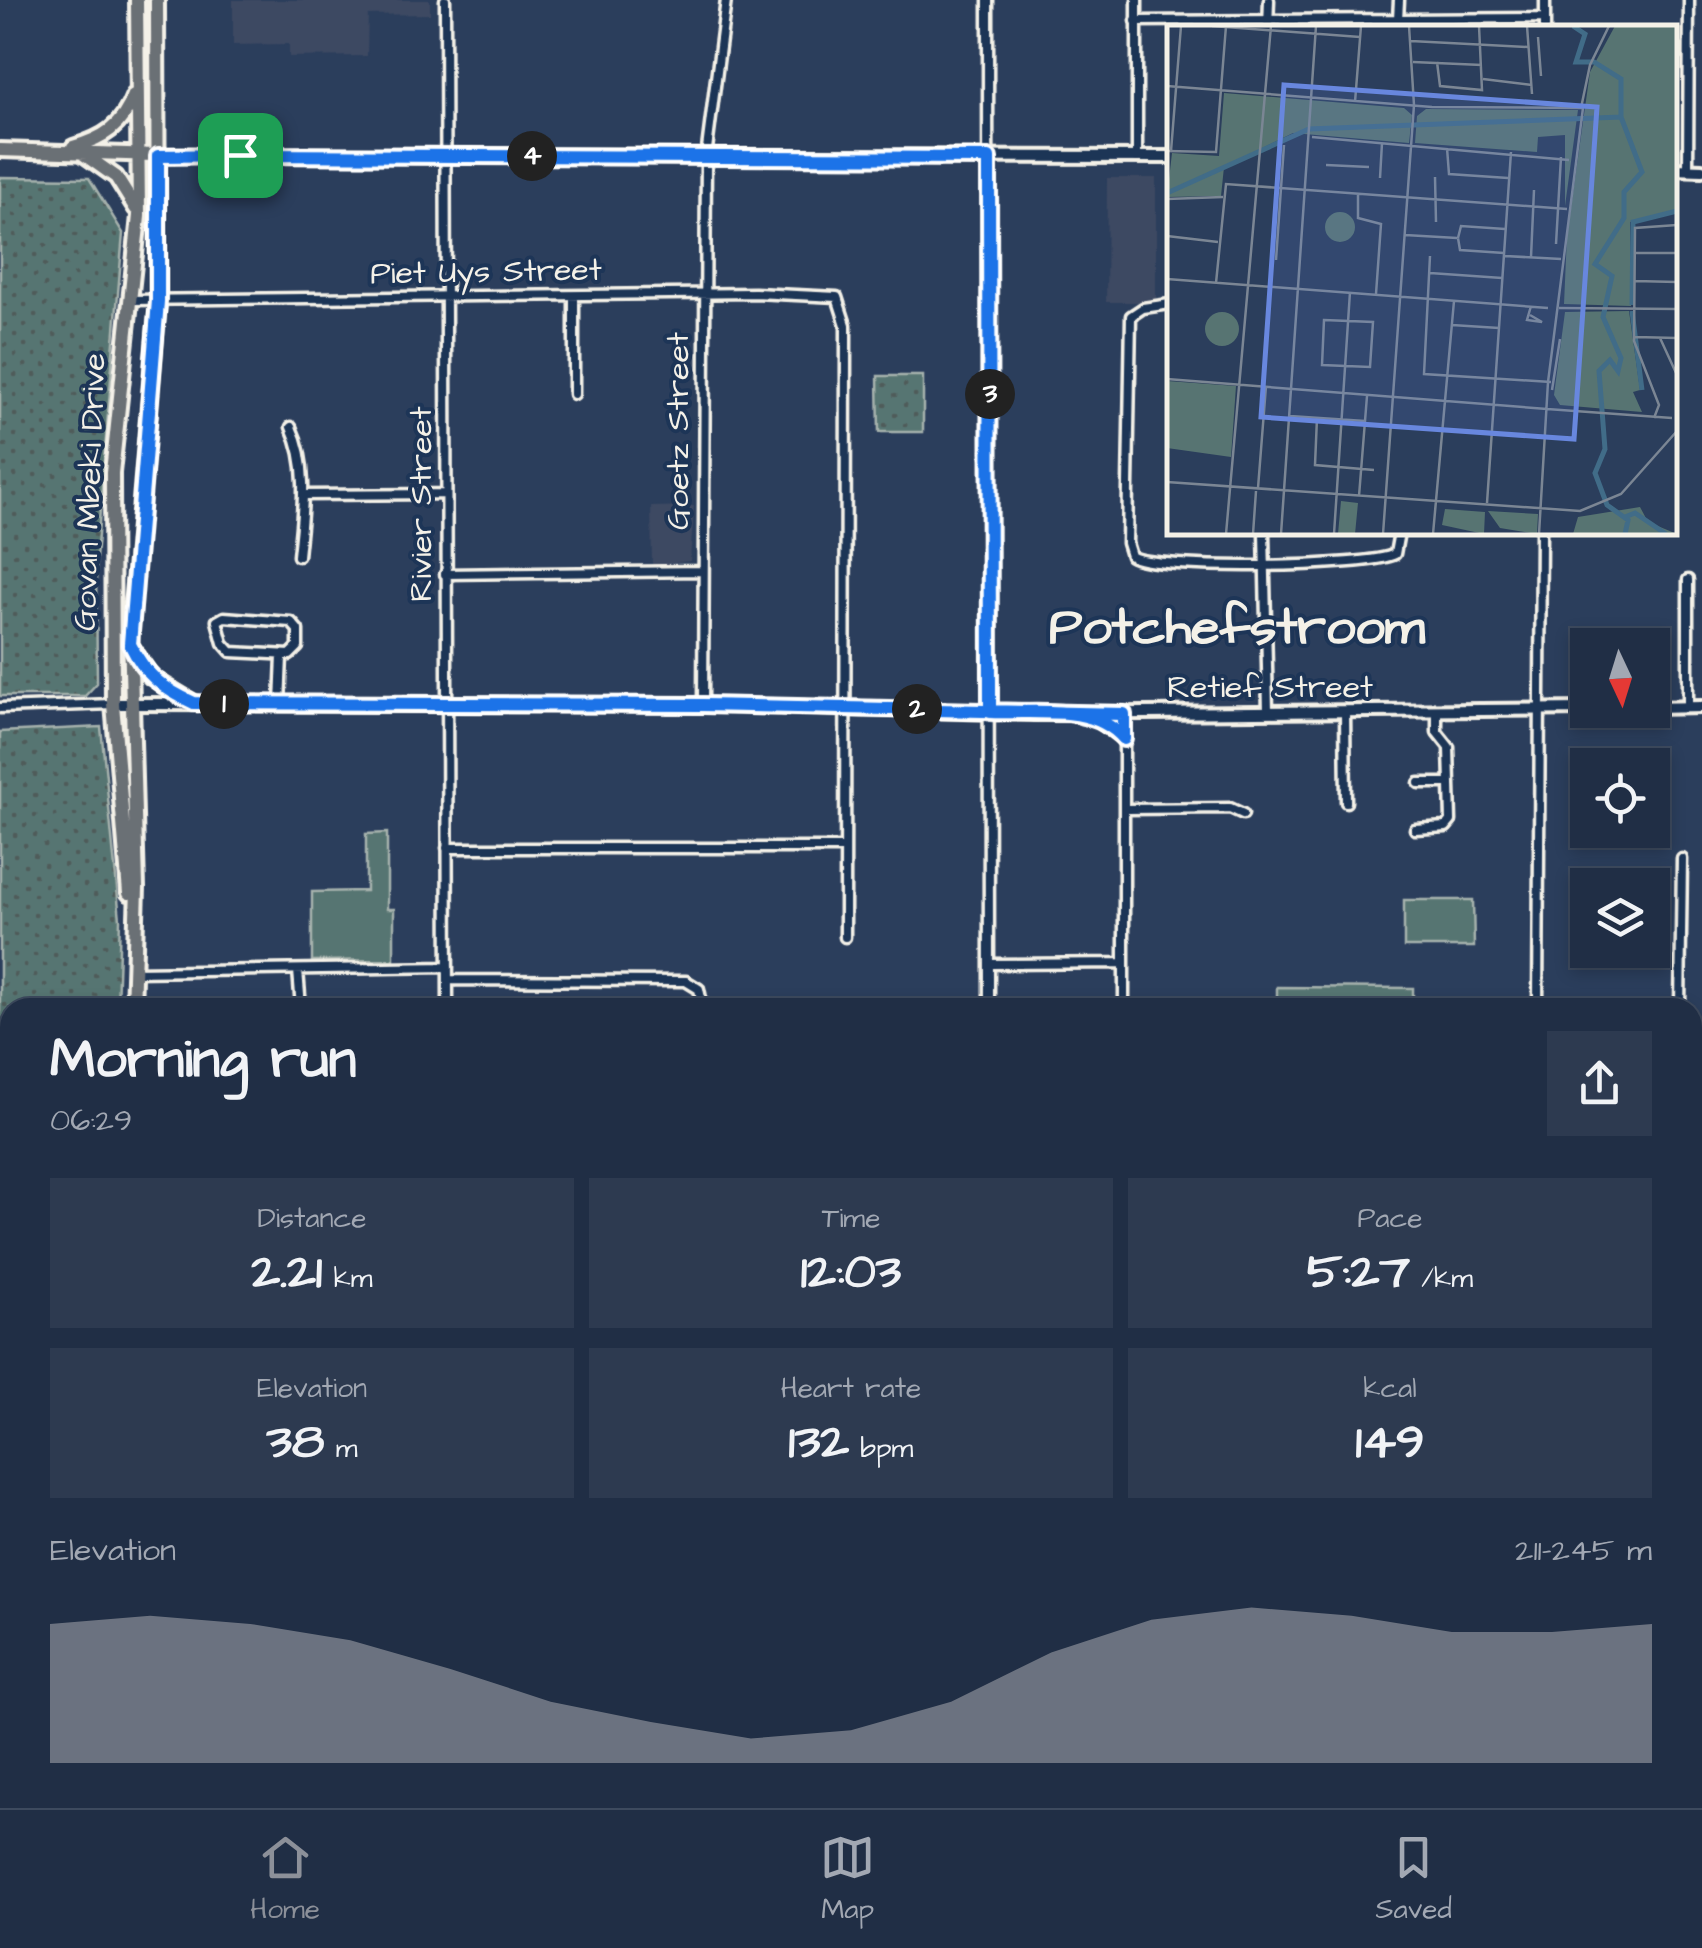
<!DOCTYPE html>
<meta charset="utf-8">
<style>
:root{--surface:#202e45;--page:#2d3a50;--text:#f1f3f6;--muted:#a2a8b3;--line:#3d4a5e;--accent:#8c9099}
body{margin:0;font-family:"Architects Daughter",sans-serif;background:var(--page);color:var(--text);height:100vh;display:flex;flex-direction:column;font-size:38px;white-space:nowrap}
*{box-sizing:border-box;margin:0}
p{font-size:32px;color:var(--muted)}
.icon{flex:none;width:55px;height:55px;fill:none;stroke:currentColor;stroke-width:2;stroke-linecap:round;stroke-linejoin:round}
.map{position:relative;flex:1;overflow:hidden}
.side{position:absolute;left:0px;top:998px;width:1702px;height:812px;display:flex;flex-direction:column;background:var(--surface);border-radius:30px 30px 0 0;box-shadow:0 5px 15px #0003,0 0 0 2px var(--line)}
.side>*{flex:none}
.needle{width:65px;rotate:176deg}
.buttons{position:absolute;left:1570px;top:628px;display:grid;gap:20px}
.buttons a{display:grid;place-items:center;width:100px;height:100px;border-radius:0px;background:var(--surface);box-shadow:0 5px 15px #0003,0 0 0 2px var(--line);font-size:50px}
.pin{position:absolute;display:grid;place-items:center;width:85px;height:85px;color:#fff;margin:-42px;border-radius:20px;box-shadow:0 5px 15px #0006}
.km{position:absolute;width:50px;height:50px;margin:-25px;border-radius:50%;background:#222;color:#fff;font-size:28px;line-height:50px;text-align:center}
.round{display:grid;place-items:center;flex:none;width:105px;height:105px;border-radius:0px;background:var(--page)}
.headline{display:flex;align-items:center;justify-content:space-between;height:170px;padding:0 50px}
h1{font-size:55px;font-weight:800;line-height:75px}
.metrics{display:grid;grid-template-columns:repeat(3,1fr);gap:15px;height:170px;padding:10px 50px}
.metrics div{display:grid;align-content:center;border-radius:0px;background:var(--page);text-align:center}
.metrics b{font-size:50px;font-weight:800}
.metrics small{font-size:28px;font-weight:400}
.metrics p{font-size:28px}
.chart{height:280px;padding:20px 50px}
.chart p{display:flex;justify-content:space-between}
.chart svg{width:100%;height:180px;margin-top:10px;fill:var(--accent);opacity:.7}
.tab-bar{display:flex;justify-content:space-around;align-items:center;height:140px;border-top:2px solid var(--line);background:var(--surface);font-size:28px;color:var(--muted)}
.tab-bar a{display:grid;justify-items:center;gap:5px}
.tab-bar .selected{color:var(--accent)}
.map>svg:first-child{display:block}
.built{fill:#3c4862}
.grass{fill:#577472;stroke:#a6b2ad;stroke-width:2.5}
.park{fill:url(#park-dots);stroke:#a6b2ad;stroke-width:2.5}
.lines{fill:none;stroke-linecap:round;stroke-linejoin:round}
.stream{stroke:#89a1ae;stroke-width:2.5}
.minor-casing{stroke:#f4f1e8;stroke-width:15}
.tertiary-casing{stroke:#f4f1e8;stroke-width:18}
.primary-casing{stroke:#f4f1e8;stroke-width:20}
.minor{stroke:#1d3557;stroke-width:8}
.tertiary{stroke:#1d3557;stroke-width:10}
.primary{stroke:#6b6f75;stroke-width:12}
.route-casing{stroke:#fff;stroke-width:20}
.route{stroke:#1a73e8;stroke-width:12}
.labels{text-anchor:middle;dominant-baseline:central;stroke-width:8;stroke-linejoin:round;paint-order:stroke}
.street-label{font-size:32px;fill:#f4f1e8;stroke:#1d3557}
.town-label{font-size:52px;font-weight:bold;fill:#f4f1e8;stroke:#1d3557}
.inset-river{fill:none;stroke:#416c88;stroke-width:5}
.inset-road{fill:none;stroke:#7b8694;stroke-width:2.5}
.view{fill:#6887de;fill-opacity:0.15;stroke:#6887de;stroke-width:5}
.inset-edge{fill:none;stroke:#f4f1e8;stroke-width:5}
</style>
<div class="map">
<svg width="1702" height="1808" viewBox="0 0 1702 1808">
<defs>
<pattern id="park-dots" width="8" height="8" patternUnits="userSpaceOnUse" patternTransform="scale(2.5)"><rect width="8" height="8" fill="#577472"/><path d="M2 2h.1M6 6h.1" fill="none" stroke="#4f5c5a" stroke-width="1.8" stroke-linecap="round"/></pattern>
</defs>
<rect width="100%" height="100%" fill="#2b3e5c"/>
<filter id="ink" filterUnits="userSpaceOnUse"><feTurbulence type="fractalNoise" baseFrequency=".01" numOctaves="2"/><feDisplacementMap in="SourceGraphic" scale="20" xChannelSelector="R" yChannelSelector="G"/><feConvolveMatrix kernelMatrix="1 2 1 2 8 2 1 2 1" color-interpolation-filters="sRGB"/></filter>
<g filter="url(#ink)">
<!-- built -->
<path class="built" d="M233,0H430V14L368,15L367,56L289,57V44L233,45Z
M1107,178H1156V302H1106Z
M694,506L690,561L652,566L651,507Z
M1004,1800H1307L1308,1808H1005Z"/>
<!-- grass -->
<path class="grass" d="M387,833V909H394V960L312,961V892L366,891V834Z
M1404,900H1473L1474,947H1404Z
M1277,987L1413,988V1007H1277Z
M1702,1514V1737H1693L1692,1520Z"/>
<!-- park -->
<path class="park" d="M0,177L89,178L123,233L96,559L97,683L85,696H0Z
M878,376H923V432H879Z
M101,727L120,919L117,1007L10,1008V1800H63V1808H0V732Z"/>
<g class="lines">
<!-- stream -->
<path class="stream" d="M1692,1533L1702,1529
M0,1761L10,1760"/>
<defs>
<path id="minor" d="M445,0L448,1008
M988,0L989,1008
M1137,0V158
M1398,19L1399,0
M1136,21L1545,18
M1268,28L1269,0
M1545,28V0
M1688,170L1689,0
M574,296V394
M129,300L755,293L837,297L846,325L845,937
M1170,304L1143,308L1131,316L1127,543L1131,556C1153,571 1371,568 1395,554L1399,532
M291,427C310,467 302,514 298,556
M304,495L446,494
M1264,532L1268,711
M445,574L703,571
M224,617L291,622L298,630V647L290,655L231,652L223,643L217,621Z
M280,704L282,656
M703,705L706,157L726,0
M0,708L113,704
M1688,708V580
M1345,712L1346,802
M1419,783H1450
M1126,809L1230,808L1243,814
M1415,829L1446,827L1451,821L1449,747L1437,732V711
M447,848H845
M989,964L1124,963
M298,970L301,1008
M134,972L448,967
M448,980L686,981L699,989L703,1008
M1124,1008V714
M1538,1008L1541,532
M1680,1008L1682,859
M1692,1248H1702
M1314,1800V1808
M1555,1808V1800"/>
<path id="tertiary" d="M158,155L1170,157
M1674,169L1702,170
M113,704L703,705L1034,714L1588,709
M1652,708L1702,707
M1093,716L1124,739
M75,1808L76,1800
M87,1808V1800"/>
<path id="primary" d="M73,147C104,138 122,127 134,95
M0,150L158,155
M82,153L116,177L136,209
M131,646L151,677L194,703
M129,893L113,704L112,473L139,216L137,0
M133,1008L137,888L130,631L158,301L157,0
M1692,1750H1702
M972,1800L976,1808
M133,1808L150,1800
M995,1808L996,1800"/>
</defs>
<!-- minor casing -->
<use href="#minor" class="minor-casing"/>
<!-- tertiary casing -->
<use href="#tertiary" class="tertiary-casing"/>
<!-- primary casing -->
<use href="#primary" class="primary-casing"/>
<!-- minor -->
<use href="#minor" class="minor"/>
<!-- tertiary -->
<use href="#tertiary" class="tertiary"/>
<!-- primary -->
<use href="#primary" class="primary"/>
</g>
</g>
<g class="lines" filter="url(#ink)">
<defs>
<path id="route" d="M240,155L158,156V301L130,644C145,675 163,689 194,703L703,705L1124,714V739C1093,702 1034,714 990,712L989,158L240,155"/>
</defs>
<!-- route casing -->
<use href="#route" class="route-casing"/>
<!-- route -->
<use href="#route" class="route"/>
</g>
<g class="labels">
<!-- street labels -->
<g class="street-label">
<text transform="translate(486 272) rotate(-1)">Piet Uys Street</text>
<text transform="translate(678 431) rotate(-90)">Goetz Street</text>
<text transform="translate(90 492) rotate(-88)">Govan Mbeki Drive</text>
<text transform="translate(421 504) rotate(-90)">Rivier Street</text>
<text x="1270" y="687">Retief Street</text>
</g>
<!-- town labels -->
<g class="town-label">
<text x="1237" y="628">Potchefstroom</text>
</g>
</g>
<!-- overview -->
<g transform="translate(1167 25)">
<rect width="510" height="510" fill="#2b3e5c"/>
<path d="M57,68L237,83L245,90L242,118L126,108L57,142L54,171L0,172L5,128L52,131ZM259,84L411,85L398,181V110L371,112L370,127L248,118L250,91ZM158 202a15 15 0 1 1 30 0a15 15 0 1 1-30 0ZM38 304a17 17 0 1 1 34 0a17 17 0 1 1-34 0ZM0,356L69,361L64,432L0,423ZM174,476L191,478L188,509H171ZM473,482L481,497L510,509H406L411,492Z" fill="#577472"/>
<path d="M448,1H510V186L463,197L464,281L397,279L400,211L423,47ZM462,286L473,365L466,367L475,387L393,380L387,370L398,287ZM278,484L318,487L317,509L275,500ZM321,486L371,489L370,509L333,503Z" fill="#577472"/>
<path class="inset-river" d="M406,1L418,9L409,37H427L454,54V92L475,147L457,167V193L428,239L445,251L436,292L454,333L451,346L443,335L432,346L438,424L428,448L440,480L461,495L458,509M0,168L142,104L454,92M465,280L466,197L510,186M465,286L475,365M458,492L468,488L499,509"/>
<path class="inset-road" d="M45,1L193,12M242,1L247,80M360,1L365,69M371,12L374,51M244,16L361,22M246,37L315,40M270,37L273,61L315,65L312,1M316,54L365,60M0,61L265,82L416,83L381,357L372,509M188,77L194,1M414,83L423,40L442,1M145,112L402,135M280,123L282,149L341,153M0,126L49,127L59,1M4,126L14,1M159,140L202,142M268,152L269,197M213,153L215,118M191,169V193L214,199L209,269M0,174L56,172M238,210L290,213M0,211L51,217M291,213L294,201L338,204M291,213L293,225L337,228M389,219L394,132M468,228H510M263,231L257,349L384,357M338,231L394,234M364,232L367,165M109,235L117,120M263,248L335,253M0,254L381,283M468,256L510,257M49,258L59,159L400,184M392,283L510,284M363,290L375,297L360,295L364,281M157,295L206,297L203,342L155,340ZM285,300L332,303M468,312L510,313M493,313L510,350M0,354L380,384M385,365L393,314M380,384L505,393M123,391L198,396M150,393L148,440L207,445M487,393L492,380L467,316L468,203L510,200M0,457L413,486L454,469L510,406M91,463L99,361M192,471L200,371M320,478L344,127M59,509L104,1M86,509L89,466M114,509L149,1M167,509L183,267M216,509L247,80M266,509L287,276"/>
<path class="view" d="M117,60L430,82L407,414L94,392Z"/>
<rect width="510" height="510" class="inset-edge"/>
</g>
</svg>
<div class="buttons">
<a><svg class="needle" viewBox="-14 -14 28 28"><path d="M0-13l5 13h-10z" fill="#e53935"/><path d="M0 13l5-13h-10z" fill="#a2a8b3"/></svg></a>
<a><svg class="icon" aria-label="locate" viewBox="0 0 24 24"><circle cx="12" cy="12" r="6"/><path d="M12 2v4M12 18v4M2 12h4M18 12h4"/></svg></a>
<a><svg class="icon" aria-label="layers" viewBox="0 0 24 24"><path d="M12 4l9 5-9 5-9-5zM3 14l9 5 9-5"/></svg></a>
</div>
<div class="pin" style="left:240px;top:155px;background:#1e9e55"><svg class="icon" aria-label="arrive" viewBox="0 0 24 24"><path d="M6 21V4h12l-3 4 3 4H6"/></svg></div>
<b class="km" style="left:224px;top:704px">1</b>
<b class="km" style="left:917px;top:709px">2</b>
<b class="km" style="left:990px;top:394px">3</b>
<b class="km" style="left:532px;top:156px">4</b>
<section class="side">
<div class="headline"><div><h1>Morning run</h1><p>06:29</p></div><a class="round"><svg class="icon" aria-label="share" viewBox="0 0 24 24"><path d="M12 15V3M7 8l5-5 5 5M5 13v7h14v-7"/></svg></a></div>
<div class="metrics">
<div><p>Distance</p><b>2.21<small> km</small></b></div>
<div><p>Time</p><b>12:03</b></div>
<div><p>Pace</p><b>5:27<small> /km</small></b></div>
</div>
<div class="metrics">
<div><p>Elevation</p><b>38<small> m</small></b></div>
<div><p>Heart rate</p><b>132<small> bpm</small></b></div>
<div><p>kcal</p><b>149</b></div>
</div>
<div class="chart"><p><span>Elevation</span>211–245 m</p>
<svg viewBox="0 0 160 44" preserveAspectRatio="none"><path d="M0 44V10L10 8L20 10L30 14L40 21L50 29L60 34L70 38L80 36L90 29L100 17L110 9L120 6L130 8L140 12L150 12L160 10V44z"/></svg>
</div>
</section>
</div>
<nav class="tab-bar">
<a class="selected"><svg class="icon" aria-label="home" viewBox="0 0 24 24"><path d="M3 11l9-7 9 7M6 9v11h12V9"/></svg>Home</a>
<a><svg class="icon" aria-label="map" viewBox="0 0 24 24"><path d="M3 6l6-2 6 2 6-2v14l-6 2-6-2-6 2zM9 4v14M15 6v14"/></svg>Map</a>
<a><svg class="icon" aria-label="saved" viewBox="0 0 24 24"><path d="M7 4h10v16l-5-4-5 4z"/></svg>Saved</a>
</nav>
